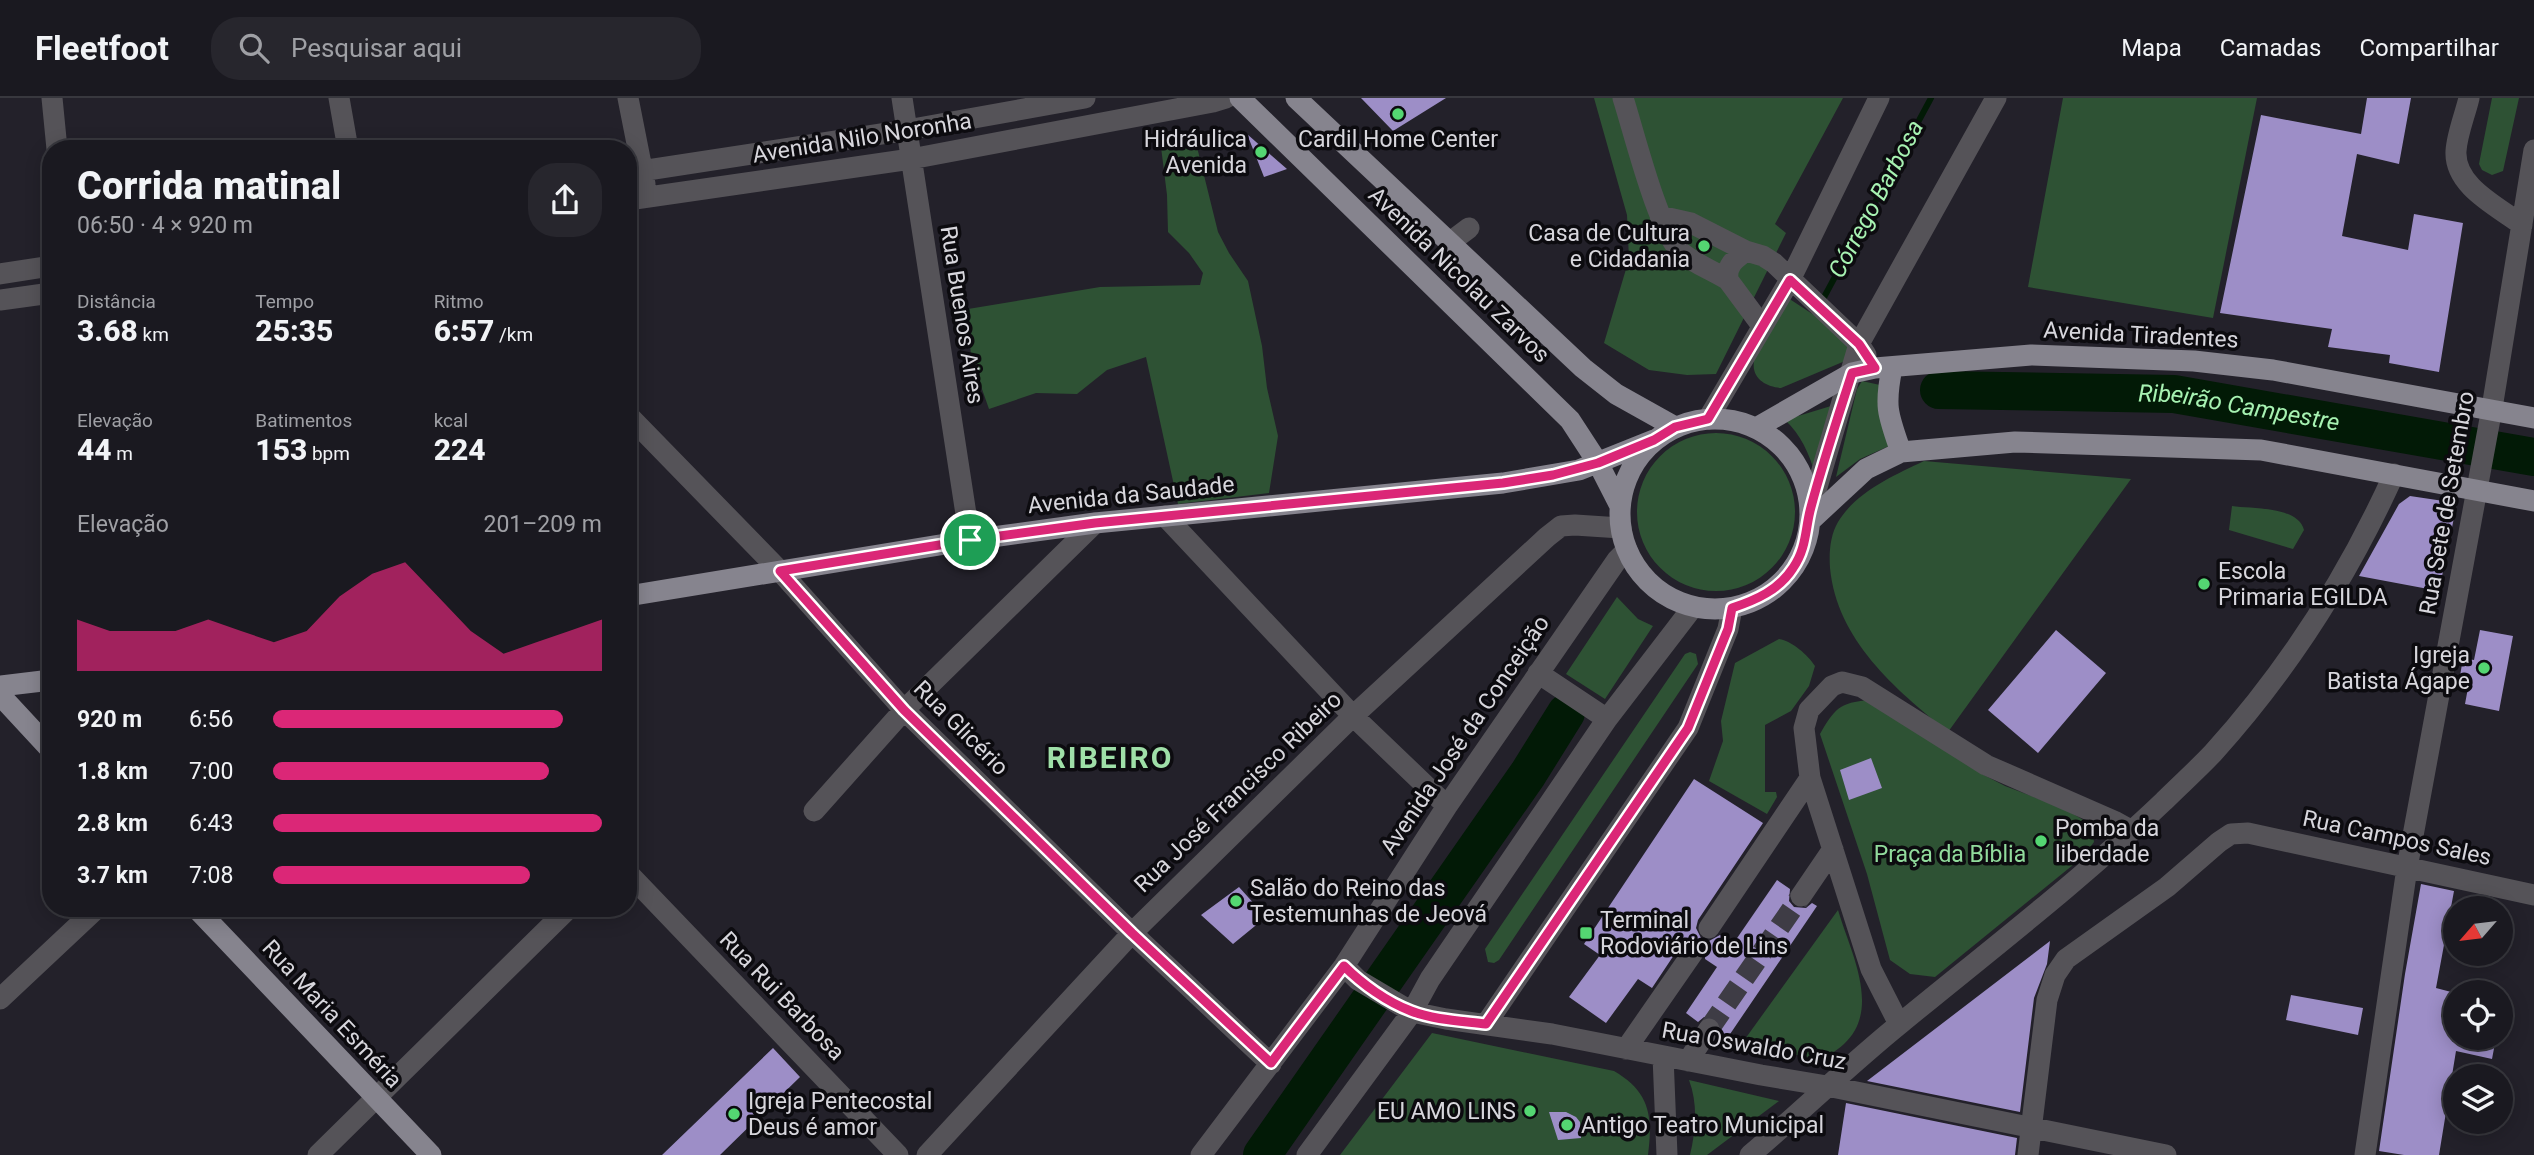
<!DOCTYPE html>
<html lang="pt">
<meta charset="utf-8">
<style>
:root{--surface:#1a1920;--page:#27262d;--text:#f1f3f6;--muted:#9fa0a5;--line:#38383e;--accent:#db2777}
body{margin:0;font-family:Roboto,sans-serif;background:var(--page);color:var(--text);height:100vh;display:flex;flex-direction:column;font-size:26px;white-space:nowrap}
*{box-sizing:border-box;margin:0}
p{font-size:23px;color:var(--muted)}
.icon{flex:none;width:38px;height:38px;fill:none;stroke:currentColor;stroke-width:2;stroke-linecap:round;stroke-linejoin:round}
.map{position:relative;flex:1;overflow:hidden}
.drawer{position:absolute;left:42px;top:42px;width:595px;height:777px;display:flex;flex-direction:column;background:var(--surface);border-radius:28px;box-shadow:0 4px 18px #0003,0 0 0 2px var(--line)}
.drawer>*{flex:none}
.needle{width:46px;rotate:242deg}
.fabs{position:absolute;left:2443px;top:798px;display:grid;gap:14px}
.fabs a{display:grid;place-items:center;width:70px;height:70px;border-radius:50%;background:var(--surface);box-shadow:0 4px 18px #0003,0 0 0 2px var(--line);font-size:35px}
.pin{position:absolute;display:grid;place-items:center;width:60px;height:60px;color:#fff;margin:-30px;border:4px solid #fff;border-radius:50%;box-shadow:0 2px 7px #0007}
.round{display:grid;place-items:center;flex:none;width:74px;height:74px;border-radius:28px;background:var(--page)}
.overview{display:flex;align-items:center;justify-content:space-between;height:119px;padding:0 35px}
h1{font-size:38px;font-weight:800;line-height:52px}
.metrics{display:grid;grid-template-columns:repeat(3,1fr);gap:10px;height:119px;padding:7px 35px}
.metrics div{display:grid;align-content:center}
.metrics b{font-size:30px;font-weight:800}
.metrics small{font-size:19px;font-weight:400}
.metrics p{font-size:19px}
.chart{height:196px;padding:14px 35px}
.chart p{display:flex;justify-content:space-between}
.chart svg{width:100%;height:126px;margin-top:7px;fill:var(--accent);opacity:.7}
ul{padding:0 35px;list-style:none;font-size:23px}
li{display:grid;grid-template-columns:112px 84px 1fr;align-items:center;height:52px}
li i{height:18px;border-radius:9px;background:var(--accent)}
header{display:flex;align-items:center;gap:42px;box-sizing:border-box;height:98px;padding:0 35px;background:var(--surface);border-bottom:2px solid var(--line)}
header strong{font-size:33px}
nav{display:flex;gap:38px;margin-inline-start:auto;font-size:24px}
.search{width:490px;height:63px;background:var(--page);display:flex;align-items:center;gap:18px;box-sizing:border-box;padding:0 24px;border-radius:28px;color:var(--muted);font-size:26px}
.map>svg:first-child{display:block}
.green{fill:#2e5234}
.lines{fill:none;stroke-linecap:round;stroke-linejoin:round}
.stream{stroke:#021a06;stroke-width:6}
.river{stroke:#021a06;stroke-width:38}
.building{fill:#9d8ec7}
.minor-tunnel{stroke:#3e3c45;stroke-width:21;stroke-dasharray:21 10;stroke-linecap:butt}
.minor{stroke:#555358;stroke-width:21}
.major{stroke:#86848e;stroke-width:21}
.route-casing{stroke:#fff;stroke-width:14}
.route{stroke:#db2777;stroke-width:9}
.poi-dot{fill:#54d672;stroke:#0c0b0f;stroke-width:2.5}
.labels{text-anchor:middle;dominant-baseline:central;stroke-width:7;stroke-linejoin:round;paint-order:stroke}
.street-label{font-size:23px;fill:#d7d6dc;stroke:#0c0b0f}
.poi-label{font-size:23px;fill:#d7d6dc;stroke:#0c0b0f;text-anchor:start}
.park-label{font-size:23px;fill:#91db9c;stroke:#0c0b0f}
.water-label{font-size:24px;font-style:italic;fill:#a7f2b2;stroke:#0c0b0f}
.district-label{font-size:30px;font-weight:bold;letter-spacing:2px;fill:#9fdfa8;stroke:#0c0b0f}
</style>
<header>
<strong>Fleetfoot</strong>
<div class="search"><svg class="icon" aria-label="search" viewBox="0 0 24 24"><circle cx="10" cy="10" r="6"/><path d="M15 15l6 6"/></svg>Pesquisar aqui</div>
<nav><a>Mapa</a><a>Camadas</a><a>Compartilhar</a></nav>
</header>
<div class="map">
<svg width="2534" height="1057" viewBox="0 0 2534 1057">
<rect width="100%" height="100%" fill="#23212a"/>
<!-- green -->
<path class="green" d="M1594,0H1843L1775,126L1786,135L1716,276L1687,277L1649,272L1604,245L1629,161L1627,117Z
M2063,0H2257L2213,220L2028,189Z
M2492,0H2519L2503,73L2492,77L2482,72L2479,66Z
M1160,41L1196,45L1218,134L1229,155L1248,183L1262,248L1267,290L1278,338L1269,395L1178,406L1146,259L1107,272L1077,296L1036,295L989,311L971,260L968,211L1100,189L1200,187L1203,175L1189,155L1168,134L1167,97Z
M1785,198L1852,242L1845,263L1781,290C1767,289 1751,281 1754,263C1755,251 1779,212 1785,198Z
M1862,283L1880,287L1889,348L1860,361L1836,379L1857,291Z
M1831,308L1815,376C1809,355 1801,337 1785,322Z
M1637 414a79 79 0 1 1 158 0a79 79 0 1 1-158 0Z
M1924,363L2131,381L1948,634C1895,591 1837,542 1830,470C1829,454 1830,438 1838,424C1857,393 1893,378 1924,363Z
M2232,408C2252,411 2298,408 2304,432L2293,451L2229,432Z
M1617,499L1638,521L1653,528L1605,601L1566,576Z
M1779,541C1792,543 1808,557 1815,568L1809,588L1791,613L1765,627V694H1776L1777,699L1767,716L1709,683L1723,643L1721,623L1735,565Z
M1690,554L1696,556L1698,566L1499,862L1494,865L1488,864L1485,851L1685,556Z
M1875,601L1982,676L2005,688L2063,710L2092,727L2094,744L2084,758L1935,879L1910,876L1890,862L1867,776L1820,636C1837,606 1842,605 1875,601Z
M1838,812C1850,853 1882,911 1844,946C1835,954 1826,960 1815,960L1740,948Z
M1432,935L1614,973C1650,994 1653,1018 1648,1057H1340Z
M1689,982L1779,1003L1707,1057H1690C1696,1032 1698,1006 1689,982Z"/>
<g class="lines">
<!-- stream -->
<path class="stream" d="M1822,203L1931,0"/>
<!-- river -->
<g class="river">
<path id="s1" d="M1939,292L2174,296L2534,359"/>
<path d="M1262,1057L1528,676L1566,615"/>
</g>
</g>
<!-- building -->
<path class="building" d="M1361,0H1446L1393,33Z
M2367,0H2411L2399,66L2357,56L2342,138L2408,152L2414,116L2463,125L2439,274L2389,265L2390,257L2328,249L2332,231L2220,215L2261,17L2361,36Z
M1247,36L1287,71L1264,79Z
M2410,398L2457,405L2439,493L2359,478L2399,406Z
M2056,532L2106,575L2038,655L1988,612Z
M2480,532L2513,538L2499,613L2465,606L2470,579L2460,578L2463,560L2474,562Z
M1871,660L1882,690L1849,702L1840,672Z
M1694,681L1763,725L1698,822L1696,830L1701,840L1709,843L1720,837L1733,846L1777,782L1790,791L1789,803L1794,809L1806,810L1812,805L1817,808L1726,942L1720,938L1721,926L1716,920L1704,919L1698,924L1686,915L1717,869L1705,861L1706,848L1696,840L1682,845L1652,890L1638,881L1606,925L1569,899L1600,857L1584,846Z
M2421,786L2454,793L2436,890L2455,895V940H2496L2492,961L2456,953L2439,1057H2404L2379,1053L2405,876Z
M1239,789L1266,819L1233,846L1201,817Z
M2050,843L2047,866L2034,900L2020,1014L1867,983Z
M2291,897L2363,910L2358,937L2286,922Z
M773,950L800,979L720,1057H662Z
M1846,1005L2017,1040L2015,1057H1838Z
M1549,1014H1566L1576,1019L1580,1024L1581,1040L1558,1042Z"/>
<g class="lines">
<!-- minor-tunnel -->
<path class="minor-tunnel" d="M1709,931L1801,798"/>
<!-- minor -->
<path class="minor" d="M52,0L57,51
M339,0L348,51
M628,0L645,86
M902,0L970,442
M1623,0C1634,34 1658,134 1682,155C1695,166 1714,173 1728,182
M2469,0C2465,17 2457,36 2456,53C2454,88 2497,108 2522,127
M628,75L907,32L1085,0
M628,102L911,61L1213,4L1226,0
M1660,118L1691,125L1746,153L1763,158L1774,165L1859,246L1866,257
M1449,145L1469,130
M1746,153C1735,161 1726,167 1728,182L1762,228
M0,176L51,168
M0,202L51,195
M628,317L780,473L904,612L1132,835L1271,966
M1708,321L1790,182L1879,0
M1810,413L1859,246L1996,0
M1165,418L1353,618L1447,708
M1538,575L1607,621
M814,713L904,612L1095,425
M628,775L898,1057
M1801,798L1833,751
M1709,830L1810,680
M1344,868L1358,882L1412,914L1446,921L1552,936L1761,977L1827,988L2166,1057
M0,901L97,810
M1486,926L1688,630L1728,531L1732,510
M1899,926L1871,871L1810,680L1804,630L1809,612L1832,588L1842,584L1862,589L1986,667L2114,723L2132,733
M1626,951L1694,853
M1663,958L1667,1057
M1688,963L1709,931
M318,1057L569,810
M927,1057L1132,835L1353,618L1547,439L1561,428L1575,427L1621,430
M1201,1057L1344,868L1447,708L1617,462L1627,452
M1307,1057L1412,914L1430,881L1607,621L1693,509
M1750,1057C1801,1014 1849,967 1901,925C1990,852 2081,782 2164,703C2180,687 2198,671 2213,655C2288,572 2348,478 2394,376
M2028,1057L2047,902L2055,877L2066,861L2167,789L2219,744L2231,736L2248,735L2534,797
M2365,1057L2407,770L2492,310L2534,52"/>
<!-- major -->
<path class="major" d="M1240,0L1570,322L1598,365L1620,408
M1296,0L1583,270L1616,296L1675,329
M1892,270C1884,309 1888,317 1901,354
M1620 416a95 95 0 1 1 190 0a95 95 0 1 1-190 0Z
M1756,330L1852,275L1875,270L2031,257L2194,263L2273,272L2534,320
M1810,423L1866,371L1901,354L2015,344L2261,352L2534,403
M628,498L970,442L1095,425L1503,385L1579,372L1654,342
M0,588L51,582
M0,597L51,652
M196,810L431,1057"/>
</g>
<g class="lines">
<defs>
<path id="route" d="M1790,182L1859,246L1875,270L1852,275C1838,319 1823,364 1811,409C1805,430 1807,450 1793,470C1779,492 1756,502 1732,510L1728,531L1688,630L1486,926C1462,923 1434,922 1411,913C1387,904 1362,886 1344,868L1271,965L1132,835L904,612L780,473L970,442L1095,425L1503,385L1553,377L1598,365L1654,342L1675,329L1708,321Z"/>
</defs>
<!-- route casing -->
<use href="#route" class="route-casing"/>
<!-- route -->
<use href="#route" class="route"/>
</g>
<!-- markers -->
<g class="poi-dot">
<circle cx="1398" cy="16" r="7"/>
<circle cx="1261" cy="54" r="7"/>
<circle cx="1704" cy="148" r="7"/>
<circle cx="2204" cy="486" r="7"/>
<circle cx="2484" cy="570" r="7"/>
<circle cx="2041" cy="743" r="7"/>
<circle cx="1236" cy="803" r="7"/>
<rect x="1579" y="828" width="14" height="14" rx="3.5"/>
<circle cx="1530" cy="1013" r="7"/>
<circle cx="734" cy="1016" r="7"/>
<circle cx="1567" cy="1027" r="7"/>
</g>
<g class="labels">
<!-- street labels -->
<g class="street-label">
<text transform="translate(862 40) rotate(-9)">Avenida Nilo Noronha</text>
<text transform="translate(1459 177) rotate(44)">Avenida Nicolau Zarvos</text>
<text transform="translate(962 217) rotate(81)">Rua Buenos Aires</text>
<text transform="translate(2141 237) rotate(3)">Avenida Tiradentes</text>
<text transform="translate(1131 397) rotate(-6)">Avenida da Saudade</text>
<text transform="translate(2447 405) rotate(-80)">Rua Sete de Setembro</text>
<text transform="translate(961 630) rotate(45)">Rua Glicério</text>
<text transform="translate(1465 637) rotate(-56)">Avenida José da Conceição</text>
<text transform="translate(1238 694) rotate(-44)">Rua José Francisco Ribeiro</text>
<text transform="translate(2397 740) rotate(12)">Rua Campos Sales</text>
<text transform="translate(782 898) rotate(46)">Rua Rui Barbosa</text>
<text transform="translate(332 916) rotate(47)">Rua Maria Esméria</text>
<text transform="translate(1754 948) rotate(10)">Rua Oswaldo Cruz</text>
</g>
<!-- poi labels -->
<g class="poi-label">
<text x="1247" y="41" text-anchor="end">Hidráulica<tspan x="1247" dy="26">Avenida</tspan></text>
<text x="1398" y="41" text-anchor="middle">Cardil Home Center</text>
<text x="1690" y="135" text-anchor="end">Casa de Cultura<tspan x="1690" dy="26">e Cidadania</tspan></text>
<text x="2218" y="473">Escola<tspan x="2218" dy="26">Primaria EGILDA</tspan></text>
<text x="2470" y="557" text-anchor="end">Igreja<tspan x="2470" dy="26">Batista Ágape</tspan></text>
<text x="2055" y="730">Pomba da<tspan x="2055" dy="26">liberdade</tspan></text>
<text x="1250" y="790">Salão do Reino das<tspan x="1250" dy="26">Testemunhas de Jeová</tspan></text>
<text x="1600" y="822">Terminal<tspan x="1600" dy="26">Rodoviário de Lins</tspan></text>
<text x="748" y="1003">Igreja Pentecostal<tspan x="748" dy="26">Deus é amor</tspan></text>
<text x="1516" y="1013" text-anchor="end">EU AMO LINS</text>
<text x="1581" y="1027">Antigo Teatro Municipal</text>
</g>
<!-- park labels -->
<g class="park-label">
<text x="1950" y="756">Praça da Bíblia</text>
</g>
<!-- water labels -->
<g class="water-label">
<text transform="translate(1876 101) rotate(-62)">Córrego Barbosa</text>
<text stroke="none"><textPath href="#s1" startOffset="301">Ribeirão Campestre</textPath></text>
</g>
<!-- district labels -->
<g class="district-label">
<text x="1110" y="659">RIBEIRO</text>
</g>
</g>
</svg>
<div class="fabs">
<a><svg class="needle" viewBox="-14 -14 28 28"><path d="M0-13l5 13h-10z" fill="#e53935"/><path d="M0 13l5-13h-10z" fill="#9fa0a5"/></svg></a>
<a><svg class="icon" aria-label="locate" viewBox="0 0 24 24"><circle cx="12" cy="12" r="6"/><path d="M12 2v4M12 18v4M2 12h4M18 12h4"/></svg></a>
<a><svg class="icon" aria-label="layers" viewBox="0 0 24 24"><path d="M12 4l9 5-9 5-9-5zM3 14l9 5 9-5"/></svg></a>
</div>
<div class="pin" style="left:970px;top:442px;background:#1e9e55"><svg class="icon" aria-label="arrive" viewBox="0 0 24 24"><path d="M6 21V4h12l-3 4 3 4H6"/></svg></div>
<section class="drawer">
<div class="overview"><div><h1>Corrida matinal</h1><p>06:50 · 4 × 920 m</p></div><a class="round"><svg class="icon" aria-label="share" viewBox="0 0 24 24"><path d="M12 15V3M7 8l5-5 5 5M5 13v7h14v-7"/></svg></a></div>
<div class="metrics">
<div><p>Distância</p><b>3.68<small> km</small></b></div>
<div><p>Tempo</p><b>25:35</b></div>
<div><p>Ritmo</p><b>6:57<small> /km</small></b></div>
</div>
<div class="metrics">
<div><p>Elevação</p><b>44<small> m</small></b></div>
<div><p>Batimentos</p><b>153<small> bpm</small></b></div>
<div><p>kcal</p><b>224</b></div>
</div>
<div class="chart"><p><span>Elevação</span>201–209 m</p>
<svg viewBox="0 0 160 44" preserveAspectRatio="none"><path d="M0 44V26L10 30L20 30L30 30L40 26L50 30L60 34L70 30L80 18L90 10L100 6L110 18L120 30L130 38L140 34L150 30L160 26V44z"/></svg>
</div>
<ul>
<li><b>920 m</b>6:56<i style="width:88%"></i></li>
<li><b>1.8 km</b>7:00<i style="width:84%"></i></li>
<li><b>2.8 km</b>6:43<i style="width:100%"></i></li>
<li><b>3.7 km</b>7:08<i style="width:78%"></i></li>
</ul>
</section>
</div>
